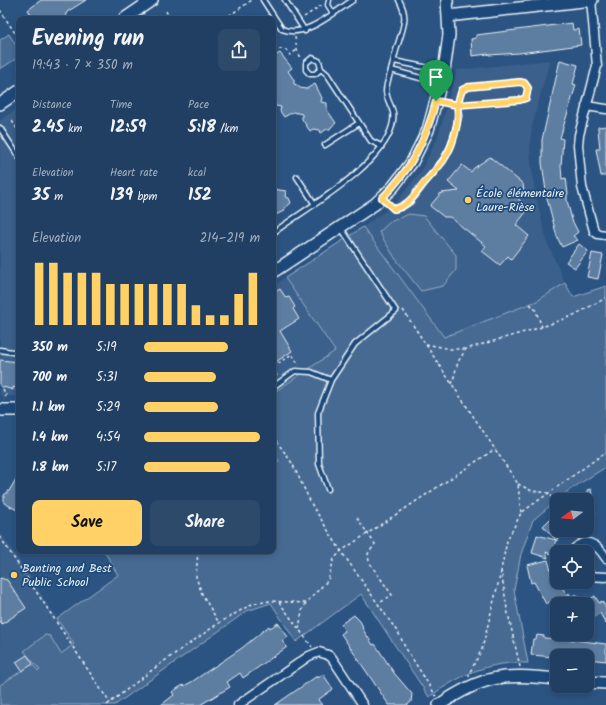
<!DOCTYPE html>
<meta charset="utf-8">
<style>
:root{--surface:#203f62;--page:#2d4a6b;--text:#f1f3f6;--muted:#a2afbe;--line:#3d5877;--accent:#ffd166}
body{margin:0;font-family:Kalam,sans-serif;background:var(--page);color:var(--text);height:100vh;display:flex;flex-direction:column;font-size:15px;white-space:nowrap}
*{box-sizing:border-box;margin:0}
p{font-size:13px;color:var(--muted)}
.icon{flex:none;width:22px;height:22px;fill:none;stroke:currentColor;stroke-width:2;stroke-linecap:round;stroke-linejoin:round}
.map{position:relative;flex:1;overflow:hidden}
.details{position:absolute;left:16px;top:16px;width:260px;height:538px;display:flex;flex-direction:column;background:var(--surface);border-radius:8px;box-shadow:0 2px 6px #0003,0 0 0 1px var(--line)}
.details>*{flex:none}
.needle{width:26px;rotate:254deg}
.buttons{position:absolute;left:550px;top:493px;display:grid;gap:8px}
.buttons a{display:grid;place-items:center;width:44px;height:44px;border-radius:8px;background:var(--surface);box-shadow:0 2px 6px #0003,0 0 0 1px var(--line);font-size:20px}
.pin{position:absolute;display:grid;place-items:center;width:34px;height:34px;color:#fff;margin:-41px -17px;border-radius:50% 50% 50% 0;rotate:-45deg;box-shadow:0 0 4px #0007}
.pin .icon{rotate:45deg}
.round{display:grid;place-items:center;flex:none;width:42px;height:42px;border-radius:8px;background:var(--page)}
.overview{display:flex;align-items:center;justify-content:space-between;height:68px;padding:0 16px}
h1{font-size:22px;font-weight:700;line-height:30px}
.metrics{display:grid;grid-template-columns:repeat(3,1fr);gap:6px;height:68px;padding:4px 16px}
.metrics div{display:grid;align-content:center}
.metrics b{font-size:17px;font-weight:700}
.metrics small{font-size:11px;font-weight:400}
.metrics p{font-size:11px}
.chart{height:112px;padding:8px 16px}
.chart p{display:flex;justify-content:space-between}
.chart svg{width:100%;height:72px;margin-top:4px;stroke:var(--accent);stroke-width:6}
.button{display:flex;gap:8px;margin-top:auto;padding:8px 16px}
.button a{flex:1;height:46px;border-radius:8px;background:var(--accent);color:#111;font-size:16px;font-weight:700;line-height:46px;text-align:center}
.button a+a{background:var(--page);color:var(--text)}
ul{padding:0 16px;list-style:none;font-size:13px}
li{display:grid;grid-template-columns:64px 48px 1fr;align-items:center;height:30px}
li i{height:10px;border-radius:5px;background:var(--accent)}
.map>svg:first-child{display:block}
.built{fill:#3a608b}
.green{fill:#476b93;stroke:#98aec6}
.building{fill:#5d7da1;stroke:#e8f1f8}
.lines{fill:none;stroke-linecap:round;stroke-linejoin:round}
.lane-casing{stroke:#e8f1f8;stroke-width:7}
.street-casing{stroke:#e8f1f8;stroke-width:11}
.secondary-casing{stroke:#e8f1f8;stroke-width:14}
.path{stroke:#e8f1f8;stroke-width:1.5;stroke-dasharray:3 3;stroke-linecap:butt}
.lane{stroke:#1f4a7a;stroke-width:4}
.street{stroke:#1f4a7a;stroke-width:8}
.secondary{stroke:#1f4a7a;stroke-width:11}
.route-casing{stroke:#fff;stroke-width:8}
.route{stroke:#ffd166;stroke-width:5}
.poi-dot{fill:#ffd166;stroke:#1f4a7a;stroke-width:1.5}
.labels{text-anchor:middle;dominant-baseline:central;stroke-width:3.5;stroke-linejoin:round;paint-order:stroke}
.poi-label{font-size:12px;fill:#e8f1f8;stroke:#1f4a7a;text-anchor:start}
</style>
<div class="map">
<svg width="606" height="705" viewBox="0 0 606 705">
<rect width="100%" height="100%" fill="#2b5482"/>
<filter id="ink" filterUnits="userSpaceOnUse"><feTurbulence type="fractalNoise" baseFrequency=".025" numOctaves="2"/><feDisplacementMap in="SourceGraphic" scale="8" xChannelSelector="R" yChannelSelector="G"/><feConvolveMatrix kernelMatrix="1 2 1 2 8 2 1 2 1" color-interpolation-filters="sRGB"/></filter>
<g filter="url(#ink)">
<!-- built -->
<path class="built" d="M550,60L532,126L530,144L531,163L535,192L547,242L565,283L537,301L444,337L363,227L395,204L421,171L438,137L457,70Z
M19,107V397L0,395V120Z
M285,278L335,351L273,393V286Z
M0,532L74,644L38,671L31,664L0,685Z"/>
<!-- green -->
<path class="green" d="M9,34L19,50V57L0,69V40Z
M409,214L424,216L456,255V270L443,286L421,291L395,258L379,232L390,222Z
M363,227L444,337L537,301L565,283L573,297L606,286V467L568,491L533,520L521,554L514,590L528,663C487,661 461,675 429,697L361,594L296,642L271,603L247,611L115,705H0V685L32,664L38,671L40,670L24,651L45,635L50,636L61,654L74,644L57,619L118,575L104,551H273V466L279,461L273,451V393L335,351L285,278Z"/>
<!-- building -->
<path class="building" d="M41,0H86L67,12L64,19H34L28,10Z
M572,23L573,30L579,29L581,45L519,53L489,55L488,54L472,56L471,39L476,38V35Z
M280,53L292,68L288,71L294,80V84L297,85L300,88L306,89L315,84L322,98L321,102L327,103V110L336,123L331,127L330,129H327L321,133L320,130L313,129L310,131L302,119V114L293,112L284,117L280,111L281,107L276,106L273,101V57Z
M560,60L578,65L573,84L576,85L560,138L563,139L561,166L562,179L566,178L568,194L567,195V200L572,220L578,232L573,236L578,240L562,247L557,237L547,198L542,163V140Z
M606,126V176H601L596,149H600L598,129V127Z
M490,157L523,184L524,192L518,199L529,208L516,225L529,236L511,259L508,256L500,265L482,251L486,246L450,217H444L430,206L441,193L459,191L448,182L462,165L471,172L474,168Z
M273,189L286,191L285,197L289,198L291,203L285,208L284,211L273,216Z
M579,244L588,251L575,268L566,262Z
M592,253L603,255L598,279L587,277Z
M280,289L286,298L289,297L295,307L293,309L299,319L280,331L292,351L273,364V293Z
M0,360L19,362V389L13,387V390L0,386Z
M19,474V511L4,503V495L9,491Z
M591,489L595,514L587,509V490Z
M557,512V530H566L557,539V541L543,526Z
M537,535L556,540L551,554L546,552L548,558L532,553Z
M548,560L554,582H559L567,595L569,593L571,597L576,594L582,604H558L555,599L546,604L534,582L531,583L527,565Z
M0,578L7,580L26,608L2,624L0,621Z
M595,596L599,603L602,601L606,608V624L600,613L594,617L587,604V601Z
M354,615L360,621L363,627L362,628L373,645L375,644L394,673L412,694L411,702L407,705H389L341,634L345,631L341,624Z
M278,623L288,637L282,641L287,647L243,678L240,673L227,682L230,687L200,705H161L174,695L172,692L183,685L184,686L193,681L242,648L269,626L270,628Z
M537,635L544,636V638L574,640L606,644V661L587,659V656L554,655V657L531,655L533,639H536Z
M27,655L33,664L22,671L16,662Z
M323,674L333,689L318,700L322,705H275L317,676L318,678Z"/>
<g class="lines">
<defs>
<path id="lane" d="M263,0L282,29C305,39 334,12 353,0
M285,0L305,31
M329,0L328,5L333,13
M394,61L444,71
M321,69L315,74H310L306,70V63L312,58L319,61L321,69L327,74L371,141L381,146
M391,70L439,83
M0,128L19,157
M325,145L359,123
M297,177L314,203
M383,199L394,209L402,207L410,202L443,160L451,146L459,116L457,105L462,90L468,87L520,82L525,83L528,88L526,98L520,100L457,105L437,101
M273,233C306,208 381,167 392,126C397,108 387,105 386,91C386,84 390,74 392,67C394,58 396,49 399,41C404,24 408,17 399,0
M0,350L19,353
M273,387L295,371L311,372L331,380
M328,489L319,464L318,413L331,380L355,344L396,311L341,228"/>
<path id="street" d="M591,0L597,66L579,135L578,145L582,187L594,231L598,234L606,235
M586,106L606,109
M572,552C584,535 597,544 606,558
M587,576L606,577
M238,705L309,656L319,652L328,655L332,658L363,705"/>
<path id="secondary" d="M448,16L592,0
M124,19L152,0
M0,104L19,91
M273,272L375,204L393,187L412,162L428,130L444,71L449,35L447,0
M0,410H19
M587,682L606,683
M439,705C485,674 503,674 557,679"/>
</defs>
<!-- lane casing -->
<use href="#lane" class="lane-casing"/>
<!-- street casing -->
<use href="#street" class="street-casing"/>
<!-- secondary casing -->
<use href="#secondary" class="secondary-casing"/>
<!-- path -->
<path class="path" d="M0,10L19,39
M166,11L170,19
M304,17L322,5
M224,19L252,0
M295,37L297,50L301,58
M273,48L286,50L290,55L297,50
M12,121L19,132
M530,304L535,309L542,327
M403,310L518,484L521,513
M426,344L451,349H466
M273,367L292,354L299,365
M273,369L277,376
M452,384L458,362L466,349L542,327L572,316L606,298
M3,389L6,395L5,398
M273,436L292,463L312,505L341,551L399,634L405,647L436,696
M518,484L532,491L549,493L557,504
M357,518L375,544L368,554L369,562L392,595L378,604
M575,530L579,537
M0,537L110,703
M198,551L196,577L202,594L219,623
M279,602L312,647
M299,629L302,611L306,603
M520,667L507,609L501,570L507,541L521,513L606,452
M469,677V674L482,649L501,572
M107,705L160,664L219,623L252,604L270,601L306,603L328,580L334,559L341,551L495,449"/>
<!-- lane -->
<use href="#lane" class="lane"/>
<!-- street -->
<use href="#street" class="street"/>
<!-- secondary -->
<use href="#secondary" class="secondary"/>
</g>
</g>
<g class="lines" filter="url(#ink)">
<defs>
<path id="route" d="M436,101C426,139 411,170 382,198L394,209C408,206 415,195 423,184C430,177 437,169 443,161C453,146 460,123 457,105L520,100L526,98L528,88L524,83L520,82L468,87L462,90L457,105L436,101"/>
</defs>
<!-- route casing -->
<use href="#route" class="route-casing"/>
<!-- route -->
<use href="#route" class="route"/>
</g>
<!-- markers -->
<g class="poi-dot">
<circle cx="468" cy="200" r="4"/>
<circle cx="14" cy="575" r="4"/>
</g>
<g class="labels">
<!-- poi labels -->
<g class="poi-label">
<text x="476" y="193">École élémentaire<tspan x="476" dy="14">Laure-Rièse</tspan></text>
<text x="22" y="568">Banting and Best<tspan x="22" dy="14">Public School</tspan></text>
</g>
</g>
</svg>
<div class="buttons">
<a><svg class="needle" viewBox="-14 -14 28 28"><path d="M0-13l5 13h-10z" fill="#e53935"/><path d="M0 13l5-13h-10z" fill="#a2afbe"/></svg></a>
<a><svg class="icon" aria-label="locate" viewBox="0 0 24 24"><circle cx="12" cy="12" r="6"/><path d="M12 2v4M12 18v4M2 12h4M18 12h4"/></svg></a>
<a>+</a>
<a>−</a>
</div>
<div class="pin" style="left:436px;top:101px;background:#1e9e55"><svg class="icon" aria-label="arrive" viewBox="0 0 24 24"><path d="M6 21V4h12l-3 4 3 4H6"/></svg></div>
<section class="details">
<div class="overview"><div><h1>Evening run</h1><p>19:43 · 7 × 350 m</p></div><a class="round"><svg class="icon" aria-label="share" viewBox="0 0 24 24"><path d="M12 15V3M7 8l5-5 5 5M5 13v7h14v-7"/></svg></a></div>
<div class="metrics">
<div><p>Distance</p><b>2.45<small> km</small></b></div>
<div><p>Time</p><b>12:59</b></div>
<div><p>Pace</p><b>5:18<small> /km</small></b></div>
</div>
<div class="metrics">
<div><p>Elevation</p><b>35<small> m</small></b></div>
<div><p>Heart rate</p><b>139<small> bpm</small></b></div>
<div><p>kcal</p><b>152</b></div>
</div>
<div class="chart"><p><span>Elevation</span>214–219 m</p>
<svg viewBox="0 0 160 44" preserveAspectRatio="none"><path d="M5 44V6M15 44V6M25 44V12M35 44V12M45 44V12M55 44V19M65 44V19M75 44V19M85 44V19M95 44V19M105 44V19M115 44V32M125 44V38M135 44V38M145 44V25M155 44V12"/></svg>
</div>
<ul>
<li><b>350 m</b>5:19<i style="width:72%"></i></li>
<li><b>700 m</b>5:31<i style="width:62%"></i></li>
<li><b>1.1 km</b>5:29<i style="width:64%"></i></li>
<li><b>1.4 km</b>4:54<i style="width:100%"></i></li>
<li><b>1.8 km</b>5:17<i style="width:74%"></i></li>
</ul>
<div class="button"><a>Save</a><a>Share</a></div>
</section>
</div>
